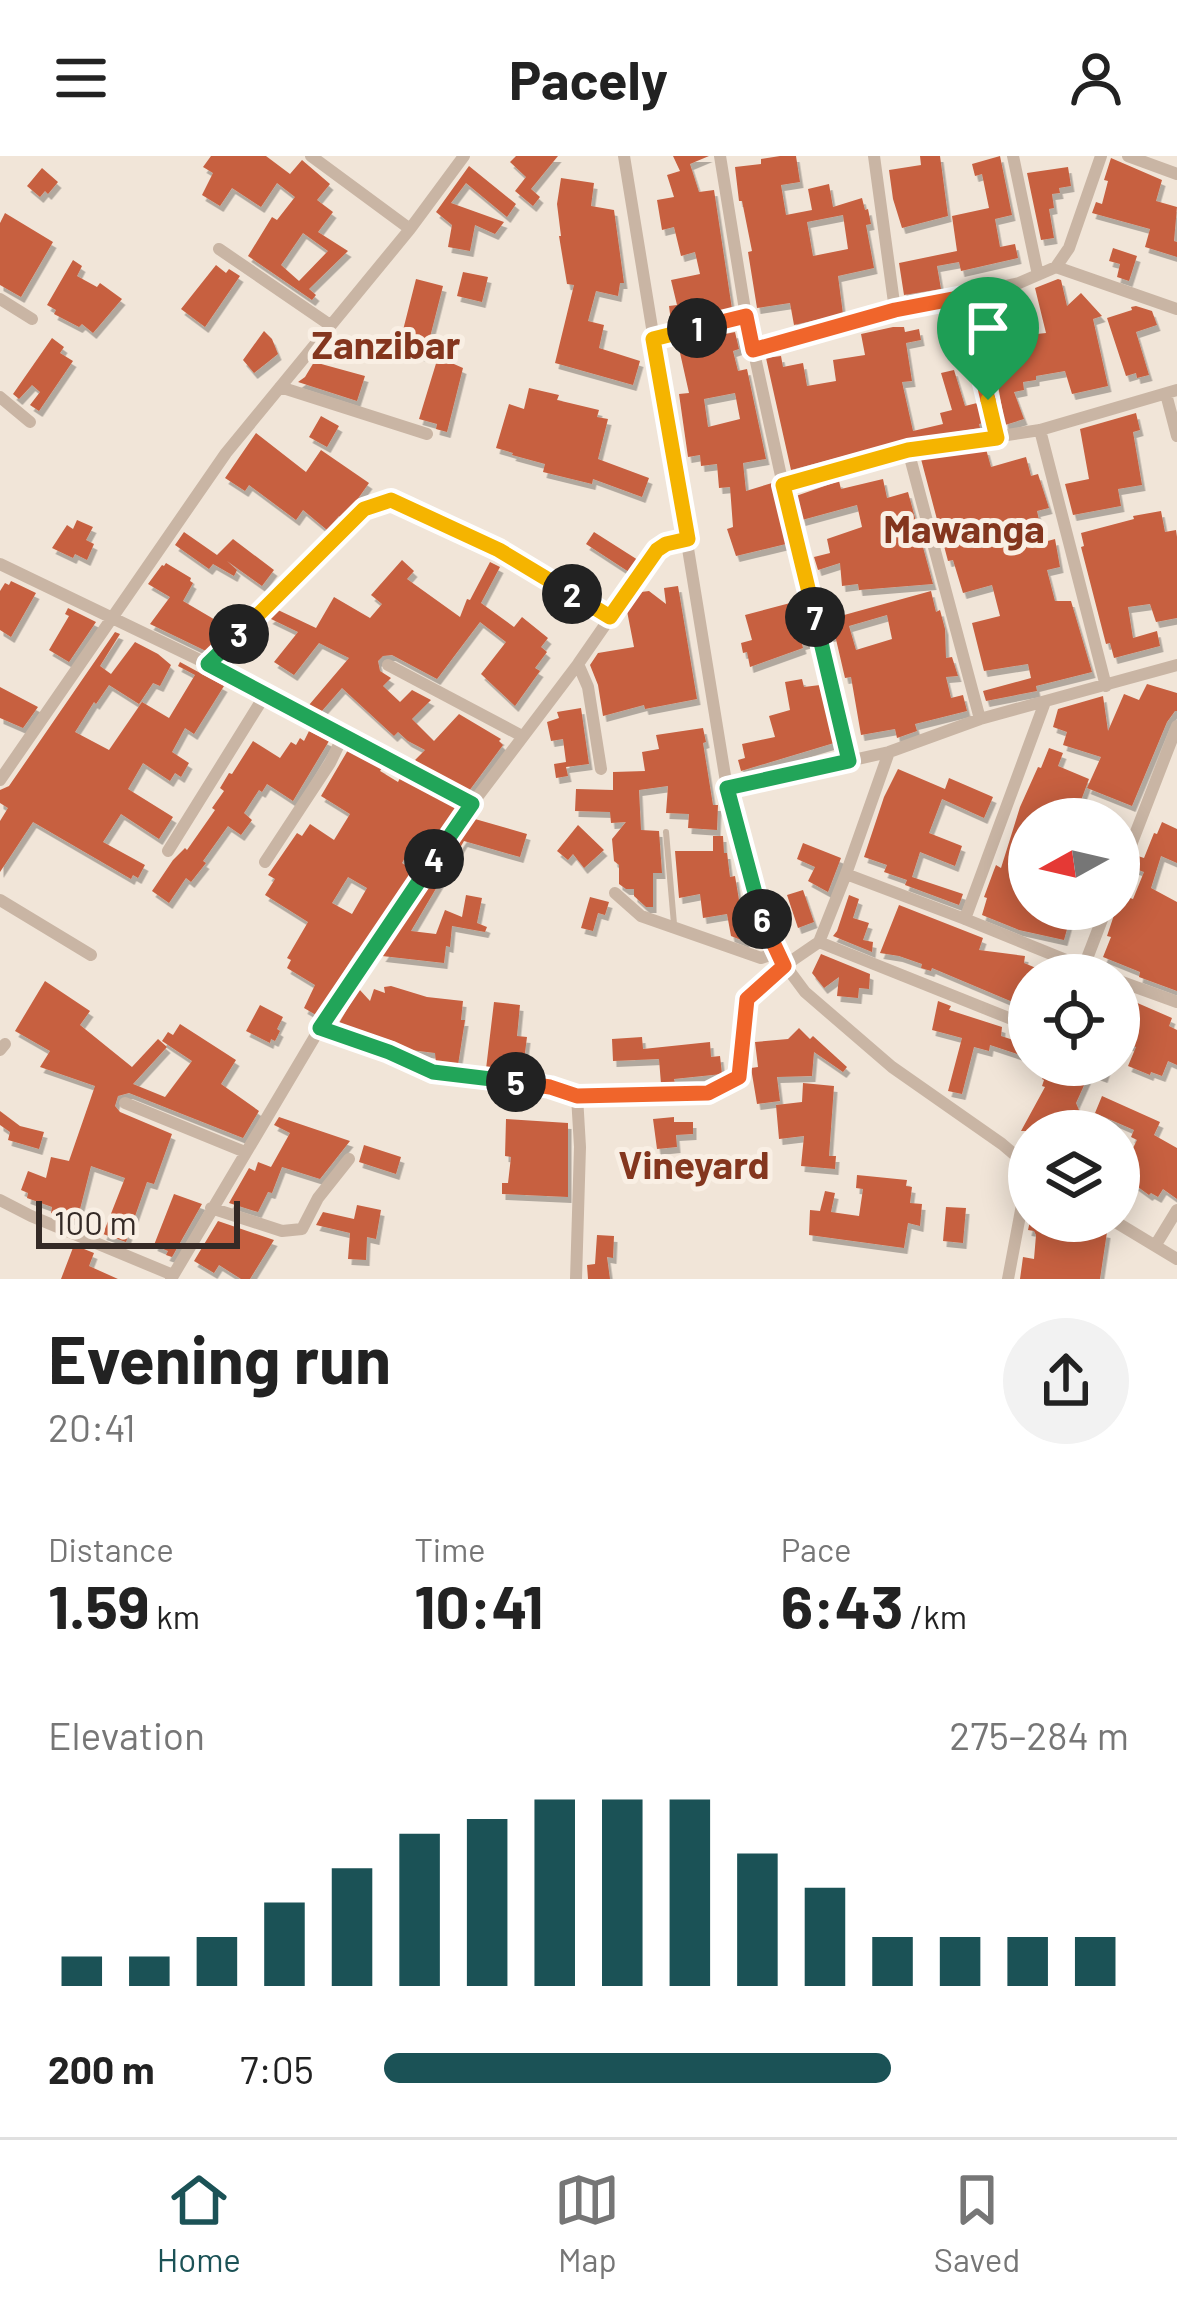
<!DOCTYPE html>
<meta charset="utf-8">
<style>
:root{--surface:#fff;--page:#f2f2f2;--text:#222;--muted:#767676;--line:#e0e0e0;--accent:#1b5256}
body{margin:0;font-family:Barlow,sans-serif;background:var(--page);color:var(--text);height:100vh;display:flex;flex-direction:column;font-size:45px;white-space:nowrap}
*{box-sizing:border-box;margin:0}
p{font-size:39px;color:var(--muted)}
.icon{flex:none;width:66px;height:66px;fill:none;stroke:currentColor;stroke-width:2;stroke-linecap:round;stroke-linejoin:round}
.map{position:relative;height:1123px;overflow:hidden}
.side{display:flex;flex-direction:column;background:var(--surface);flex:1}
.side>*{flex:none}
.needle{width:78px;rotate:262deg}
.buttons{position:absolute;left:1008px;top:642px;display:grid;gap:24px}
.buttons a{display:grid;place-items:center;width:132px;height:132px;border-radius:50%;background:var(--surface);box-shadow:0 6px 30px #0003;font-size:60px}
.scale{position:absolute;left:36px;bottom:30px;width:204px;box-sizing:border-box;padding-left:12px;border:6px solid #342a26;border-top:0;font-size:33px;line-height:42px;white-space:nowrap;color:#342a26;-webkit-text-stroke:9px #f9efe4;paint-order:stroke}
.pin{position:absolute;display:grid;place-items:center;width:102px;height:102px;color:#fff;margin:-123px -51px;border-radius:50% 50% 50% 0;rotate:-45deg;box-shadow:0 0 12px #0007}
.pin .icon{rotate:45deg}
.km{position:absolute;width:60px;height:60px;margin:-30px;border-radius:50%;background:#222;color:#fff;font-size:33px;line-height:60px;text-align:center}
.round{display:grid;place-items:center;flex:none;width:126px;height:126px;border-radius:63px;background:var(--page)}
.overview{display:flex;align-items:center;justify-content:space-between;height:204px;padding:0 48px}
h1{font-size:66px;font-weight:700;line-height:90px}
.metrics{display:grid;grid-template-columns:repeat(3,1fr);gap:18px;height:204px;padding:12px 48px}
.metrics div{display:grid;align-content:center}
.metrics b{font-size:60px;font-weight:700}
.metrics small{font-size:33px;font-weight:400}
.metrics p{font-size:33px}
.chart{height:336px;padding:24px 48px}
.chart p{display:flex;justify-content:space-between}
.chart svg{width:100%;height:216px;margin-top:12px;stroke:var(--accent);stroke-width:6}
ul{padding:0 48px;list-style:none;font-size:39px}
li{display:grid;grid-template-columns:192px 144px 1fr;align-items:center;height:90px}
li i{height:30px;border-radius:15px;background:var(--accent)}
header{display:flex;justify-content:space-between;align-items:center;height:156px;padding:0 48px;background:var(--surface);font-size:54px;font-weight:700}
.menu{display:flex;justify-content:space-around;align-items:center;height:168px;border-top:3px solid var(--line);background:var(--surface);font-size:33px;color:var(--muted)}
.menu a{display:grid;justify-items:center;gap:6px}
.menu .selected{color:var(--accent)}
.map>svg:first-child{display:block}
.building{fill:#c76040;fill-rule:evenodd;filter:url(#shadow)}
.lines{fill:none;stroke-linecap:round;stroke-linejoin:round}
.service{stroke:#c9b5a4;stroke-width:6}
.minor{stroke:#c9b5a4;stroke-width:12}
.split-1-casing{stroke:#fff;stroke-width:24}
.split-2-casing{stroke:#fff;stroke-width:24}
.split-3-casing{stroke:#fff;stroke-width:24}
.split-4-casing{stroke:#fff;stroke-width:24}
.split-5-casing{stroke:#fff;stroke-width:24}
.split-6-casing{stroke:#fff;stroke-width:24}
.split-7-casing{stroke:#fff;stroke-width:24}
.split-8-casing{stroke:#fff;stroke-width:24}
.split-1{stroke:#f0652b;stroke-width:15}
.split-2{stroke:#f5b400;stroke-width:15}
.split-3{stroke:#f5b400;stroke-width:15}
.split-4{stroke:#22a559;stroke-width:15}
.split-5{stroke:#22a559;stroke-width:15}
.split-6{stroke:#f0652b;stroke-width:15}
.split-7{stroke:#22a559;stroke-width:15}
.split-8{stroke:#f5b400;stroke-width:15}
.labels{text-anchor:middle;dominant-baseline:central;stroke-width:10;stroke-linejoin:round;paint-order:stroke}
.quarter-label{font-size:39px;font-weight:bold;fill:#84361e;stroke:#f9efe4}
</style>
<header><svg class="icon" aria-label="menu" viewBox="0 0 24 24"><path d="M4 6h16M4 12h16M4 18h16"/></svg>Pacely<svg class="icon" aria-label="person" viewBox="0 0 24 24"><circle cx="12" cy="8" r="4"/><path d="M4 21q1-7 8-7t8 7"/></svg></header>
<div class="map">
<svg width="1177" height="1123" viewBox="0 0 1177 1123">
<defs>
<filter id="shadow"><feDropShadow dx="3.5" dy="6" stdDeviation="0" flood-color="#0004"/></filter>
</defs>
<rect width="100%" height="100%" fill="#f1e5d8"/>
<!-- building -->
<path class="building" d="M211,0H266L290,18L302,4L330,28L317,44L333,56L318,76L348,95L309,133L316,139L312,144L248,100L272,61L277,64L295,41L277,27L261,51L232,32L220,50L202,39L213,17L203,11ZM303,77L328,95L299,125L281,109Z
M516,0H558L531,33L540,41L533,50L515,35L526,21L510,6Z
M673,0H709L690,8L699,36L714,34L732,153L671,166L669,150L677,149L671,124L700,118L695,96L681,100L674,71L662,74L657,44L674,41L667,19L680,15Z
M780,0H796L800,26L781,29L786,59L812,54L808,33L829,28L833,51L862,42L865,54L868,53L871,68L866,69L874,112L838,120L843,158L794,169L790,147L757,152L748,96L752,95L742,45H739L735,11L761,8V3ZM843,59L848,93L813,100L807,66Z
M920,0H940L948,60L902,72L893,43L889,14L921,9Z
M1000,0L1012,59L995,63L1000,91L1015,88L1018,102L961,115L959,106L937,110L941,133L904,139L899,107L957,95L952,60L989,52L982,18L975,20L972,8Z
M1111,2L1162,24L1156,45L1177,51L1174,85L1177,86V101L1145,91L1150,73L1092,57L1096,46L1102,48L1108,25L1104,24Z
M469,10L516,48L507,61L466,27L451,47L504,66L495,78L475,69L470,95L448,91L452,69L436,56Z
M1068,11L1071,30L1059,32L1060,37L1052,38L1054,52L1049,53L1054,82L1041,84L1027,17Z
M42,12L58,26L48,38L45,35L40,41L27,30Z
M561,22L594,27L591,50L614,54L624,127H620L618,140L596,135L588,165L604,169L599,192L640,205L633,229L555,207L574,129L567,128L559,80H561L557,48Z
M5,57L53,86L21,141L0,129V67Z
M1113,92L1137,100L1129,125L1117,121L1120,108L1109,105Z
M73,104L82,110L77,120L97,131L100,127L122,143L93,177L82,168L79,171L54,158L56,154L47,149Z
M216,109L226,117L229,113L240,120L205,171L181,153Z
M463,116L488,121L482,146L457,140Z
M416,123L443,130L428,189L431,190L428,201L395,193L398,181L401,182Z
M1058,123L1061,124L1067,150L1081,137L1102,160L1093,163L1108,230L1072,238L1065,215L1036,220V224L1023,226L1024,234L1014,236L1024,263L1005,269L993,201L988,202L975,148L1005,142L1008,158L996,160L1000,182L1046,177L1035,132Z
M1136,150L1152,155L1157,169L1136,176L1149,219L1137,222L1136,217L1126,220L1107,162L1132,154L1131,151Z
M893,171H904L905,176L919,173L921,184L906,187L912,225L902,226L913,275L943,268L940,257L952,254L941,217L954,214L965,250L977,247L983,267L979,268L980,272L905,284L791,314L766,202L781,200L783,211L803,207L807,230L836,225L833,204L865,199L861,178Z
M264,175L272,183L278,198L254,217L243,204Z
M735,176L739,193L733,195L738,215L747,213L766,303L743,307L746,335L772,327L786,388L736,400L727,373L733,371L730,331L719,332L717,308L701,310L700,299L688,301L679,238L689,237L678,188ZM735,237L740,263L708,271L704,243Z
M52,182L64,191L60,197L73,205L39,255L30,249L40,236L32,229L19,243L13,238Z
M438,201L463,212L447,276L436,273L437,268L419,263Z
M314,206L365,220L357,245L298,226L305,221Z
M529,232L559,239L557,244L599,254L597,261L608,263L598,303L649,322L642,341L593,323L592,328L543,316L545,308L512,299L513,297L496,292L509,248L524,253Z
M1136,257L1140,274L1133,276L1142,329L1118,333L1121,350L1073,359L1065,328L1089,323L1080,273Z
M321,260L339,270L327,291L309,281Z
M256,277L306,316L321,294L369,327L352,351L341,362L339,360L327,374L303,354L296,364L249,329L245,335L225,322Z
M986,293L991,311L1026,301L1031,320L1038,318L1049,352L1037,355L1044,386L1055,383L1060,411L1047,414L1055,445H1071L1092,516L1036,530L1037,535L986,545L983,535L1031,522L1028,508L984,515L972,467L1000,460L992,429L963,437L953,404L948,405L921,303Z
M883,323L887,342L908,336L933,428L859,434L858,428L842,430L840,407L818,414L814,401L830,397L827,383L862,371L857,349L802,364L796,340L839,325L841,333Z
M1161,355L1165,376L1176,374L1177,381V462L1156,466L1150,448L1128,451L1133,482L1157,475L1160,490L1114,502L1110,487L1106,488L1081,391L1084,390L1081,377L1134,363L1133,360Z
M77,364L93,371L86,384L94,388L87,404L75,398L73,402L52,392L67,369L73,373Z
M184,376L217,399L233,383L274,414L262,430L227,405L237,414L234,420L213,408L209,413L175,389Z
M594,376L638,404L629,416L586,388Z
M402,404L414,415L407,423L460,461L467,443L470,444L490,406L500,411L481,447L514,471L522,461L548,482L541,491L547,496L535,512L540,515L515,550L481,518L506,486L480,466L437,523L392,499L383,500L378,505L380,515L391,522L383,530L400,546L412,534L431,544L412,563L434,585L459,558L501,583L499,585L503,589L469,635L420,609L415,604L425,594L408,585L398,576L394,580L342,532L321,556L309,549L349,502L319,487L294,519L274,506L298,476L269,462L278,454L316,472L334,441L370,462L382,448L371,439Z
M166,407L191,422L190,425L193,427L183,445L229,472L206,495L150,468L170,441L148,428L162,409L164,410Z
M11,425L36,437L11,481L0,474V435L5,427L9,429Z
M678,430L697,543L645,553L644,549L603,560L598,529L590,509L598,497L634,491L627,455L641,436L649,435L666,448L664,432Z
M931,435L936,456L940,454L945,473L946,502L952,501L958,520L946,521L951,542L963,539L967,555L915,568L917,575L897,582L895,573L861,579L851,521L845,522L835,479L830,480L826,464ZM887,459L892,483L856,494L849,470Z
M794,446L799,464L804,462L810,486L802,488L803,492L750,511L747,496L743,497L741,487L752,484L745,459Z
M68,452L96,466L69,506L49,494L69,460L65,458Z
M115,476L120,478L100,510L111,518L135,486L158,498L171,509L160,530L153,527L139,548L109,529L96,548L94,546L75,576L109,594L142,546L169,562L195,519L178,510L180,506L224,530L194,578L185,572L172,596L189,607L181,621L175,617L170,625L143,607L128,633L173,661L159,683L121,658L103,686L145,709L138,722L133,719L131,723L33,666L0,716V665L8,652L0,647V634L9,630Z
M802,523L804,531L820,529L834,587L741,615L738,604L745,602L742,588L775,581L769,560L790,554L785,526Z
M1147,528L1177,537V555H1175L1167,566L1132,650L1087,632L1101,601L1063,589L1067,576L1053,571L1058,553L1103,540L1108,575L1124,538L1139,544Z
M0,531L38,551L23,572L0,562Z
M581,552L589,608L566,611L568,620L556,622L554,608L566,606L563,583L551,585L547,566L559,562L557,556Z
M703,572L706,586L703,587L713,649H718L717,674L688,672L689,658L666,657L668,630L639,634L641,674L659,675L662,717H653V751H646L634,740V733H626L619,728V709L614,705L612,683L626,666L611,667L610,656L575,655L576,633L613,634V616L645,615L642,596L659,593L656,579Z
M309,575L329,585L293,645L267,628L262,636L259,634L244,657L252,664L241,679L228,670L203,705L206,707L191,726L186,722L169,747L152,735L173,704L185,692L187,694L215,654L212,652L224,635L220,632L229,617L232,618L253,585L280,602L291,586L296,589L300,582L304,585Z
M1049,592L1063,597L1058,610L1089,623L1074,663H1029V753L1072,755L1064,784L1019,774L982,759L987,742L984,741L994,714L996,709L1001,712L1020,651L1038,611L1041,612Z
M348,594L382,612L380,615L398,626L400,622L457,652L430,691L416,682L402,707L414,715L358,797L357,795L316,859L304,852L315,829L287,812L291,804L287,802L308,766L265,739L275,723L268,719L297,677L302,680L310,668L334,684L350,658L321,640ZM348,721L367,732L352,758L332,747Z
M898,613L945,633L949,622L993,641L984,662L942,643L929,677L962,690L955,710L920,696L912,721L963,738L959,749L905,729L907,724L884,716L887,709L864,701L884,641Z
M475,663L527,678L520,701L464,685L411,775L436,778L445,754L462,761L466,739L482,742L477,767L487,771L485,776L452,770L450,791L446,790L444,807L382,800Z
M1162,666L1177,673V707L1161,700L1151,732L1177,746V835L1139,821L1140,816L1103,801L1111,781L1107,780L1116,753H1119V738L1133,743L1144,716L1133,712L1138,700L1144,702L1154,677L1157,678Z
M578,669L604,694L584,712L573,698L568,704L557,695Z
M713,680H723L724,697H727L730,721L735,720L746,786L731,780L727,758L703,762L700,738L679,742L675,695H713Z
M803,687L841,702L828,736L808,725L815,711L797,703Z
M803,734L814,766L798,772L787,739Z
M849,739L859,743L853,762L869,767L863,784L873,786L872,796L833,780L837,775Z
M590,741L609,746L605,759L598,757L593,775L581,772Z
M899,749L983,782L979,794L1025,800L1024,807L1053,819H1029V853L932,812L931,815L921,812L922,808L899,800L880,797Z
M821,798L870,818L869,833L859,832L858,842L837,840L839,821L824,832L812,817Z
M45,825L90,855L80,869L132,911L158,883L167,891L133,928L165,941L192,905L162,885L168,876L173,879L180,868L236,904L221,928L259,955L243,982L129,937L118,940L115,950L120,956L172,978L154,1028L147,1026L126,1086L103,1078L125,1022L91,1010L77,1065L51,1057L52,1051L27,1042L28,1037L21,1034L28,1015L46,1022L51,1001L69,1005L95,930L40,911L50,895L15,875Z
M391,830L427,841L463,845L461,864H465L458,909L436,907L435,897L411,894L392,885L339,867L359,833L370,845L374,833L385,837L384,831Z
M1119,839L1172,862L1169,870L1177,874V909L1168,905L1162,920L1151,916L1150,919L1128,910L1136,891L1119,886Z
M938,845L951,850L949,854L1002,871L1001,880L1029,889V902L990,889L989,895L974,891L962,938L948,935L962,882L932,874Z
M494,846L520,849L517,880L527,881L523,912L497,910V914L486,913Z
M260,849L283,861L277,873L280,875L275,885L271,883L270,887L246,875Z
M799,872L810,883L813,880L847,911L843,916L814,896L812,920L777,921L780,945L757,948L751,912L758,911L755,886L788,883Z
M642,881L643,893L710,886L711,901L720,900L722,918L674,923L675,927L661,928L659,903L613,905L612,883Z
M1049,909H1108L1104,921L1090,916L1076,947L1081,959L1072,975H1021L1045,931L1042,930L1044,924L1042,923Z
M803,927L834,930L829,1000H836L835,1013L801,1010L804,980L779,983L776,949L802,946Z
M1102,940L1160,966L1154,979L1177,992V1043L1163,1033L1158,1041L1151,1037L1149,1039L1120,1018L1137,984L1131,981L1134,974L1095,957Z
M0,955L20,970L44,976L39,993L8,984L10,976L0,969Z
M279,961L350,985L320,1023L282,1011L272,1037L268,1036L258,1056L229,1047L249,1012L255,1015L258,1006L271,1011L290,977L274,969Z
M674,961V966H693V978L676,979L677,991L657,993L653,963Z
M506,963L568,967V1041L502,1038V1027H508L511,1001L505,1000Z
M364,989L401,1001L396,1018L359,1006Z
M857,1019L907,1024L906,1030L912,1031L910,1047L922,1048L920,1070L908,1067L904,1092L809,1079L810,1054L820,1055L825,1035L835,1037L831,1056L859,1060L863,1033L856,1032Z
M174,1038L202,1048L172,1101L166,1099L168,1095L154,1089Z
M357,1049L381,1054L376,1083L367,1081L366,1104L348,1103L350,1077L316,1069L323,1056L354,1063Z
M946,1051L966,1052L963,1087L943,1085Z
M218,1065L274,1084L250,1123H241L219,1109L214,1117L194,1105Z
M1030,1065H1083L1082,1072L1107,1076L1100,1123H1020L1023,1101L1034,1103L1036,1079L1034,1075L1028,1074Z
M597,1079L614,1080L613,1102L607,1101L610,1123H588L587,1109L595,1108Z
M74,1089L94,1097L89,1110L118,1123H61Z"/>
<g class="lines">
<!-- service -->
<path class="service" d="M666,676L674,768"/>
<!-- minor -->
<path class="minor" d="M311,0L410,73
M624,0L727,632L764,770L776,797L805,836L892,911L1002,988L1029,1011
M720,0L746,160L783,329
M874,0L895,154
M1013,0L1038,119
M1128,0L1177,18
M219,93L330,169
M1056,111L1177,153
M963,141L997,282
M0,143L32,163
M653,183L746,160
M753,194L895,154L1019,127L1056,111L1069,92L1101,0
M280,231L427,278
M1166,238L1177,280
M0,241L30,266
M1040,274L1106,530
M908,294L980,563
M0,408L208,508L472,648
M208,508L365,353L391,344L498,394L610,461
M578,508L588,531L601,613
M388,509L522,580
M889,596L846,718L819,786L1029,870
M849,605L783,329L908,294L1040,274L1177,234
M0,624L226,297L410,73L464,0
M727,632L889,596L980,563L1177,509
M168,695L265,539
M265,706L330,607L343,580
M846,718L965,763L1103,819
M1119,720L1177,570
M615,737L641,760L761,802L776,797
M0,744L91,799
M965,763L1045,546
M1081,818L1106,753
M1119,825L1177,846
M320,872L389,895L433,917L550,931L577,940L580,991L576,1123
M0,894L5,888
M577,940L708,937L739,921L747,843L784,810L819,786
M125,947L245,996
M0,1044L31,1060L173,1119
M211,1052L282,1075L302,1073L318,1042L349,1003
M1114,1065L1177,1103
M1155,1090L1177,1054
M171,1123L320,872L472,648L578,508L657,394L666,388L688,383
M1008,1123L1029,1012"/>
</g>
<g class="lines">
<defs>
<path id="split-1" d="M697,172L746,160L753,194L895,154L963,141L988,244"/>
<path id="split-2" d="M572,438L610,461L657,394L666,388L688,383L653,183L697,172"/>
<path id="split-3" d="M239,478L364,353L391,344L499,394L572,438"/>
<path id="split-4" d="M239,478L208,508L472,648L434,703"/>
<path id="split-5" d="M434,703L320,872L389,896L433,916L516,926"/>
<path id="split-6" d="M516,926L550,931L577,940L708,937L739,921L747,843L784,810L762,763"/>
<path id="split-7" d="M762,763L727,632L849,605L815,461"/>
<path id="split-8" d="M815,461L783,329L908,294L997,282L988,244"/>
</defs>
<!-- split-1 casing -->
<use href="#split-1" class="split-1-casing"/>
<!-- split-2 casing -->
<use href="#split-2" class="split-2-casing"/>
<!-- split-3 casing -->
<use href="#split-3" class="split-3-casing"/>
<!-- split-4 casing -->
<use href="#split-4" class="split-4-casing"/>
<!-- split-5 casing -->
<use href="#split-5" class="split-5-casing"/>
<!-- split-6 casing -->
<use href="#split-6" class="split-6-casing"/>
<!-- split-7 casing -->
<use href="#split-7" class="split-7-casing"/>
<!-- split-8 casing -->
<use href="#split-8" class="split-8-casing"/>
<!-- split-1 -->
<use href="#split-1" class="split-1"/>
<!-- split-2 -->
<use href="#split-2" class="split-2"/>
<!-- split-3 -->
<use href="#split-3" class="split-3"/>
<!-- split-4 -->
<use href="#split-4" class="split-4"/>
<!-- split-5 -->
<use href="#split-5" class="split-5"/>
<!-- split-6 -->
<use href="#split-6" class="split-6"/>
<!-- split-7 -->
<use href="#split-7" class="split-7"/>
<!-- split-8 -->
<use href="#split-8" class="split-8"/>
</g>
<g class="labels">
<!-- quarter labels -->
<g class="quarter-label">
<text x="386" y="187">Zanzibar</text>
<text x="964" y="371">Mawanga</text>
<text x="694" y="1007">Vineyard</text>
</g>
</g>
</svg>
<div class="buttons">
<a><svg class="needle" viewBox="-14 -14 28 28"><path d="M0-13l5 13h-10z" fill="#e53935"/><path d="M0 13l5-13h-10z" fill="#767676"/></svg></a>
<a><svg class="icon" aria-label="locate" viewBox="0 0 24 24"><circle cx="12" cy="12" r="6"/><path d="M12 2v4M12 18v4M2 12h4M18 12h4"/></svg></a>
<a><svg class="icon" aria-label="layers" viewBox="0 0 24 24"><path d="M12 4l9 5-9 5-9-5zM3 14l9 5 9-5"/></svg></a>
</div>
<div class="scale">100 m</div>
<div class="pin" style="left:988px;top:244px;background:#1e9e55"><svg class="icon" aria-label="arrive" viewBox="0 0 24 24"><path d="M6 21V4h12l-3 4 3 4H6"/></svg></div>
<b class="km" style="left:697px;top:172px">1</b>
<b class="km" style="left:572px;top:438px">2</b>
<b class="km" style="left:239px;top:478px">3</b>
<b class="km" style="left:434px;top:703px">4</b>
<b class="km" style="left:516px;top:926px">5</b>
<b class="km" style="left:762px;top:763px">6</b>
<b class="km" style="left:815px;top:461px">7</b>
</div>
<section class="side">
<div class="overview"><div><h1>Evening run</h1><p>20:41</p></div><a class="round"><svg class="icon" aria-label="share" viewBox="0 0 24 24"><path d="M12 15V3M7 8l5-5 5 5M5 13v7h14v-7"/></svg></a></div>
<div class="metrics">
<div><p>Distance</p><b>1.59<small> km</small></b></div>
<div><p>Time</p><b>10:41</b></div>
<div><p>Pace</p><b>6:43<small> /km</small></b></div>
</div>
<div class="chart"><p><span>Elevation</span>275–284 m</p>
<svg viewBox="0 0 160 44" preserveAspectRatio="none"><path d="M5 44V38M15 44V38M25 44V34M35 44V27M45 44V20M55 44V13M65 44V10M75 44V6M85 44V6M95 44V6M105 44V17M115 44V24M125 44V34M135 44V34M145 44V34M155 44V34"/></svg>
</div>
<ul>
<li><b>200 m</b>7:05<i style="width:68%"></i></li>
</ul>
</section>
<nav class="menu">
<a class="selected"><svg class="icon" aria-label="home" viewBox="0 0 24 24"><path d="M3 11l9-7 9 7M6 9v11h12V9"/></svg>Home</a>
<a><svg class="icon" aria-label="map" viewBox="0 0 24 24"><path d="M3 6l6-2 6 2 6-2v14l-6 2-6-2-6 2zM9 4v14M15 6v14"/></svg>Map</a>
<a><svg class="icon" aria-label="saved" viewBox="0 0 24 24"><path d="M7 4h10v16l-5-4-5 4z"/></svg>Saved</a>
</nav>
